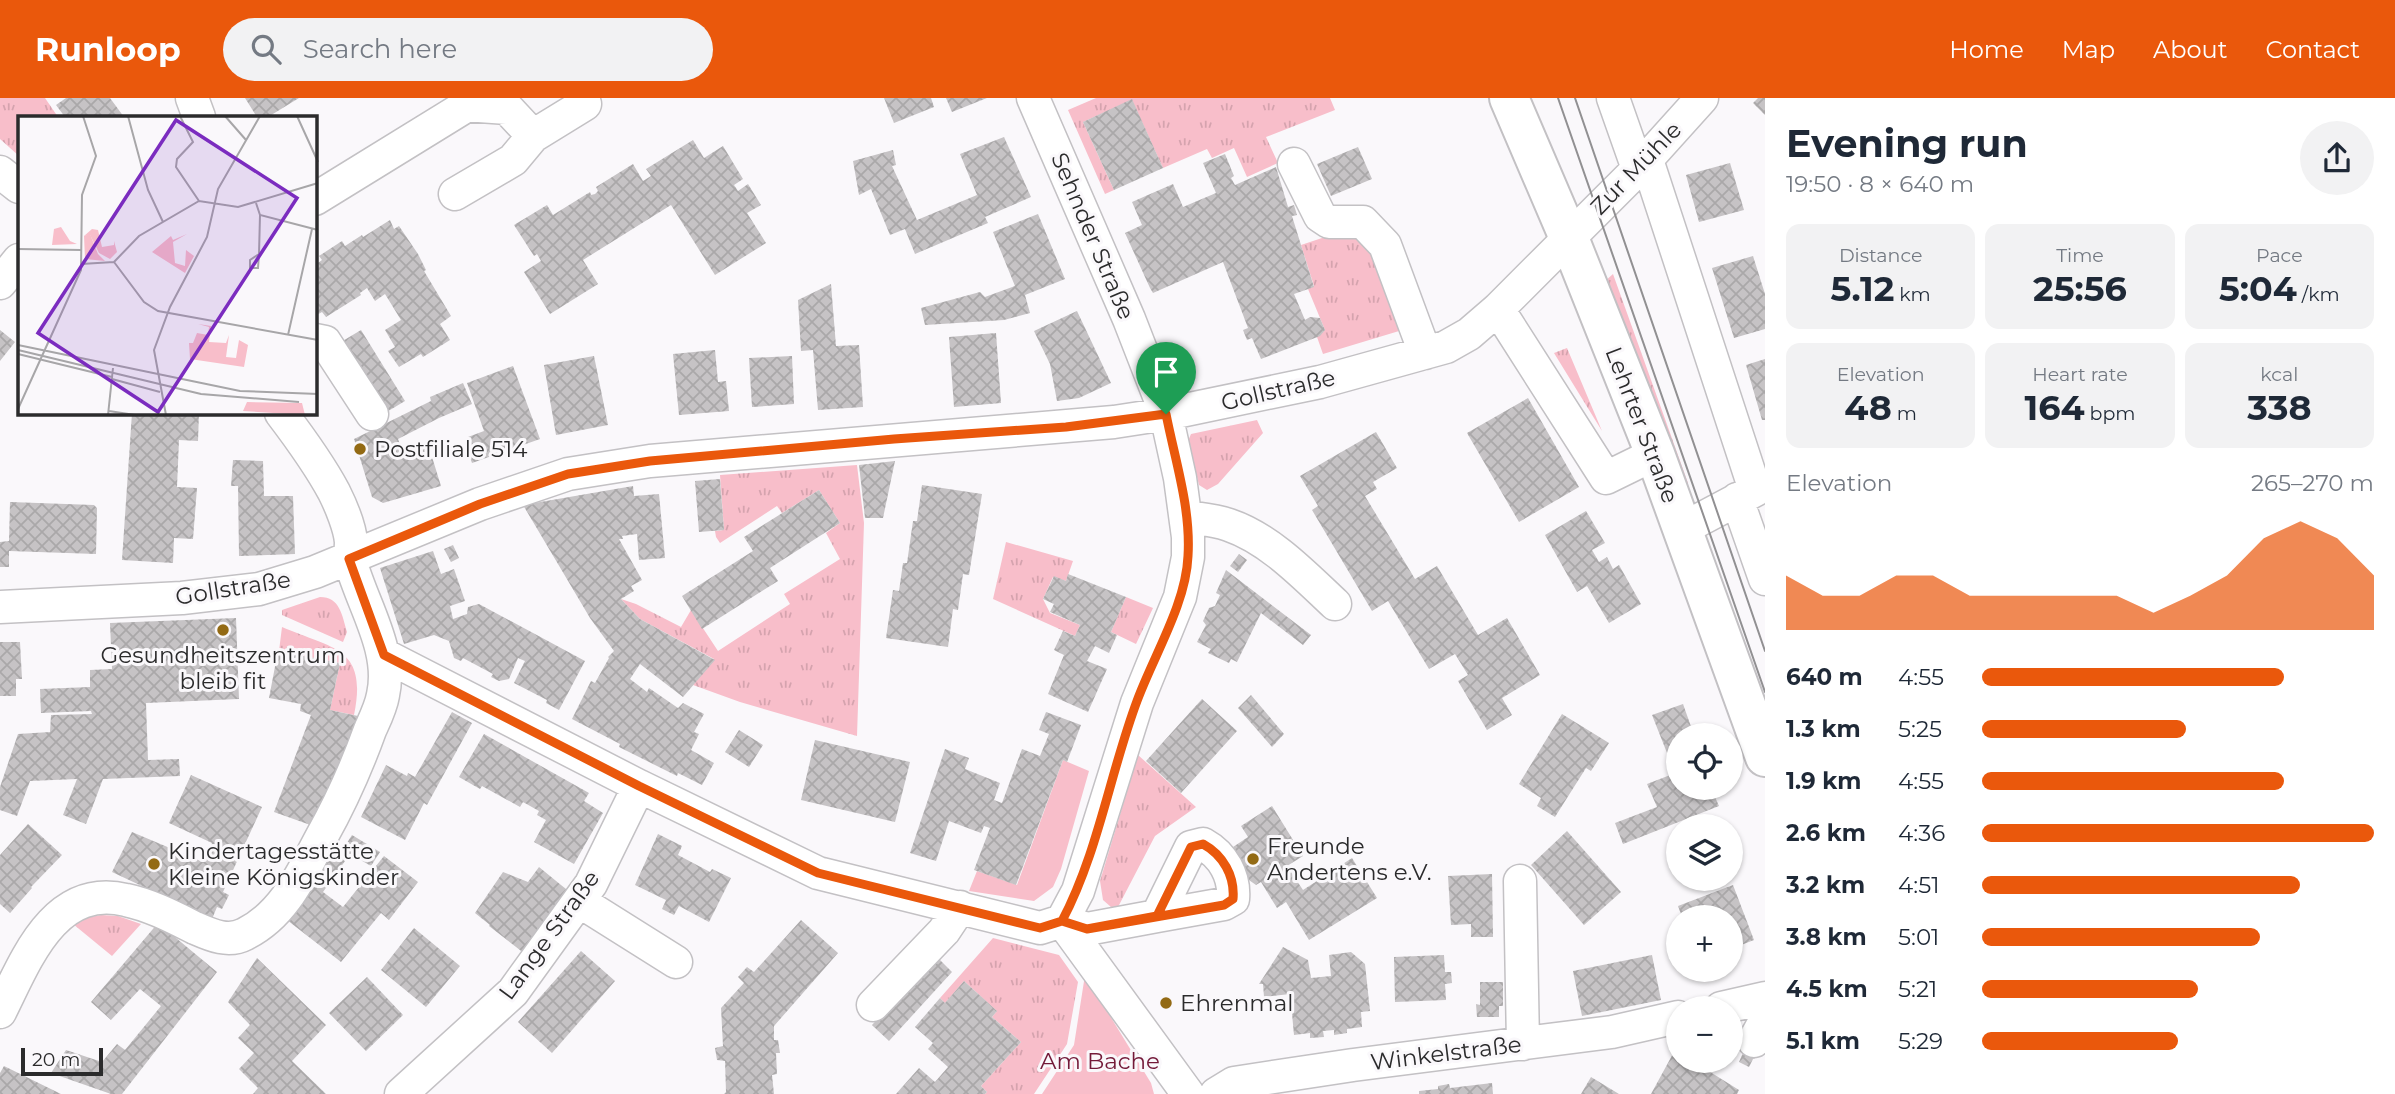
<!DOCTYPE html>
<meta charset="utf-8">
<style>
:root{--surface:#fff;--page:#f2f2f3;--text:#1f2937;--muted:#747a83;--accent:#ea580c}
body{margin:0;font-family:Montserrat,sans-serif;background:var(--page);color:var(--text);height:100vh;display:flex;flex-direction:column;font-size:26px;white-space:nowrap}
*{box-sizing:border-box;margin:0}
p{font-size:23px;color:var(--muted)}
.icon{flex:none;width:38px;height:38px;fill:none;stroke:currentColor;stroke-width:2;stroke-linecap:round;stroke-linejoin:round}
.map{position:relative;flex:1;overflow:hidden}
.sheet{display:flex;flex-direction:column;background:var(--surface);width:630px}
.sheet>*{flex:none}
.fabs{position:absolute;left:1666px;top:625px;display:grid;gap:14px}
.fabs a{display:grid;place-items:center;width:77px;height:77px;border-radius:50%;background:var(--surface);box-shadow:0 2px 5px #0004;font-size:35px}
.scale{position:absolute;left:21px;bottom:18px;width:82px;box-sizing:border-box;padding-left:7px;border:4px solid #2b2b2c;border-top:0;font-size:19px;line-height:24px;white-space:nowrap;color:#2b2b2c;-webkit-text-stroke:5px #faf8fb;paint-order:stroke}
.pin{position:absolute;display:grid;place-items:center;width:60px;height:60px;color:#fff;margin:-72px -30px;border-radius:50% 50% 50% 0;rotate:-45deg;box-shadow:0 0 7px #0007}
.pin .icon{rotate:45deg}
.round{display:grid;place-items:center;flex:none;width:74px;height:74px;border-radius:37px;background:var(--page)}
.headline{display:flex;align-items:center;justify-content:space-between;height:119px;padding:0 21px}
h1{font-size:38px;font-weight:700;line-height:52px}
.figures{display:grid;grid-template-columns:repeat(3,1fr);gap:10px;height:119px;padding:7px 21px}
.figures div{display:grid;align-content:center;border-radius:14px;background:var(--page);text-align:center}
.figures b{font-size:35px;font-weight:700}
.figures small{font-size:19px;font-weight:400}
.figures p{font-size:19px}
.chart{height:196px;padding:14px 21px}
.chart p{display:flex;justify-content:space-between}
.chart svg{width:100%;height:126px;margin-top:7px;fill:var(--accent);opacity:.7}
ul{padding:0 21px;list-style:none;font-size:23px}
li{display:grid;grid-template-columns:112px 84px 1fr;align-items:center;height:52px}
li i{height:18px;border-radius:9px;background:var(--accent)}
header{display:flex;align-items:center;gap:42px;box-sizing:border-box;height:98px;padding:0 35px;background:var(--accent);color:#fff}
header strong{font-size:33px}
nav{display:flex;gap:38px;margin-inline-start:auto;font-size:24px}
.search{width:490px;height:63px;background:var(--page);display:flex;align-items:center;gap:18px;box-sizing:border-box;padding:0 24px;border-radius:38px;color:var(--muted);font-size:26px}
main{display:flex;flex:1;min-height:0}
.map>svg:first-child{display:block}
.grass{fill:url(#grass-tufts)}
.green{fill:#f8beca}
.building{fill:url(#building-cross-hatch)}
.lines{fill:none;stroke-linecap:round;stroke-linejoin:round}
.minor-casing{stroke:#c3c1c4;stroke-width:35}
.major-casing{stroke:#c3c1c4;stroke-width:42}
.minor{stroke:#fff;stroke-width:32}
.major{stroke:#fff;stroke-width:38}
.tram{stroke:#919092;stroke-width:2}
.route-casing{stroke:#fff;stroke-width:14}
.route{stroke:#ea580c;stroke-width:9}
.poi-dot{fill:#936a14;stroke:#faf8fb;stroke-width:2.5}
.labels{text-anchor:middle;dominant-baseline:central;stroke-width:6;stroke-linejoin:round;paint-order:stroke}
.street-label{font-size:23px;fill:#2b2b2c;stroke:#faf8fb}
.poi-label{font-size:23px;fill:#2b2b2c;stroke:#faf8fb;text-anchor:start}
.park-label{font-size:23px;fill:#731938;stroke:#faf8fb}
.inset-road{fill:none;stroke:#a7a6a8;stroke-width:2}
.view{fill:#7b2cbf;fill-opacity:0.15;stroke:#7b2cbf;stroke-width:3.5}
.inset-edge{fill:none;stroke:#2b2b2c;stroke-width:3.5}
</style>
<header>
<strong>Runloop</strong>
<div class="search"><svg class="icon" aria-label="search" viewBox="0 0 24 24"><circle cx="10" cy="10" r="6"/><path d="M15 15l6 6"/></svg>Search here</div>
<nav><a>Home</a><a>Map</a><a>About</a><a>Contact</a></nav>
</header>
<main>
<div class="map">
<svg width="1765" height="996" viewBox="0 0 1765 996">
<defs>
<pattern id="grass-tufts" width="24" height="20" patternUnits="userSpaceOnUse" patternTransform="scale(1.75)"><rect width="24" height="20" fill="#f8beca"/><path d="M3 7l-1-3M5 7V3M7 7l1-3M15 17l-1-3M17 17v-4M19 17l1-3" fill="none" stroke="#d5a3ae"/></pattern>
<pattern id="building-cross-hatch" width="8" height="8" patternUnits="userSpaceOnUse" patternTransform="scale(1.75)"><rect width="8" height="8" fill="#c6c3c5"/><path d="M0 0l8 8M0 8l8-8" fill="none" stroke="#aaa8a9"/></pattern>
</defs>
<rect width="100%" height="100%" fill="#faf8fb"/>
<!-- grass -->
<path class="grass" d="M0,0H45L58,19H19V58L0,41Z
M1096,0H1330L1335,12L1266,39L1278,65L1247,79L1234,50L1212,60L1207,51L1163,70L1132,2L1083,24L1114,92L1105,96L1068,12Z
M1352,130L1372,147L1409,230L1323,256L1317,239L1325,232L1308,191L1314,188L1301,147Z
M1613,176L1688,385L1685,386L1604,184Z
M1567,250L1602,333L1554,255Z
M1257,322L1263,335L1218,386L1207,392L1199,387L1188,343L1191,336Z
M857,367L864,425L857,638L740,604L693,587L714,561L640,521L621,501L636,506L681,529L691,512L718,553L790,506L784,496L840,461L826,435L840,425L819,392L782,415L777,408L720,445L716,439L715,433L724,432L720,377Z
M1006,444L1073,463L1066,483L1053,479L1043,501L1050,515L1080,527L1075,538L993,501Z
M320,499C340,499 342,517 347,534L343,544L282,517V512Z
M1126,499L1153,510L1136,546L1111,534Z
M282,529C333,551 368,549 354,617L330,612L340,565L279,553Z
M1138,657L1196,709L1155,738L1118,809H1111L1103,802L1100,783Z
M101,817L118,818L141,826L112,858L73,826L85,820Z
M993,840L1059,857L1078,884L1067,946L1034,996H985L987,994L981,988L1021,944L992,919L997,913L964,883L945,905L940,900Z"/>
<!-- green -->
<path class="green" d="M1063,662L1089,673L1061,771L1053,789L1034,803L969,793L977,773L1017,787Z
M1085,877L1151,985L1154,996H1042L1074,947Z"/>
<!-- building -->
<path class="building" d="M66,0H110L124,19H65L56,7Z
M245,0H299L268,19H257Z
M884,0H931L934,9L894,25Z
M946,0H987L952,14Z
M1758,0H1765V17L1753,5Z
M1132,1L1163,70L1114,92L1083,24Z
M1004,39L1031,99L985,119L988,125L915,156L905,131L890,137L871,91L859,97L853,63L893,52L896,67L892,68L917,122L977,97L960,56Z
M693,42L704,60L723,48L743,81L734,87L738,93L748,86L761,107L747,115L766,145L715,177L671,107L583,162L598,186L550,216L524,174L541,163L537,156L534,158L514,127L547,107L553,117L590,94L591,97L595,96L598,93L596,89L633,66L643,83L651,78L646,71Z
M1358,49L1372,81L1331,98L1317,66Z
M1225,56L1234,78L1231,80L1235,87L1276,69L1288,109L1294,107L1297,117L1292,118L1314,189L1294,196L1305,222L1310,219L1320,220L1325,232L1320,238L1261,261L1252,240L1247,242L1243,232L1248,230L1223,164L1153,195L1150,190L1125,135L1142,127L1132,104L1173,86L1183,109L1216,95L1203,65Z
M1730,65L1744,112L1699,124L1686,77Z
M1038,116L1065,181L1025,197L1030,215L1004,222L925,227L921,210L980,194L985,199L1015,188L993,134Z
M390,122L394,131L399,128L418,156L426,172L424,173L451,218L440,226L450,242L423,259L421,256L399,269L388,253L395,249L385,232L401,222L385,196L375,203L367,190L360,195L361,197L326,219L322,214L315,218V167L322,162L319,158L342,143L345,148L362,137L363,139Z
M1753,158L1765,196V231L1734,240L1712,170Z
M831,186L836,248L859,247L863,309L818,312L813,252L801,253L798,202Z
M1077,213L1111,285L1079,300L1057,303L1050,266L1034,233Z
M0,232L15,244L0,263Z
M361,232L405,303L385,315L341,244Z
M996,235L1001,305L954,309L949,239Z
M715,252L718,284L726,283L729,313L679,317L673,256Z
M594,258L608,327L556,337L544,267Z
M792,258L794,306L752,309L749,260Z
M1765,261V322H1762L1746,267Z
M513,268L540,341L472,365L466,349L471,347L468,339L484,333L467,285Z
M463,285L472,306L439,320L398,341L403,354L428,346L441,388L383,405L372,399L354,341L431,303L430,299Z
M1528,300L1579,389L1519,424L1467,335Z
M132,315H199L198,343L179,342L177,389L197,390L193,441L174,440L173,465L122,462Z
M1376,334L1397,370L1373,384L1377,391L1365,398L1415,481L1437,468L1478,537L1507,520L1540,577L1502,600L1512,617L1487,632L1458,583L1468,577L1455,556L1429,571L1388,503L1372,513L1312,412L1318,408L1300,378Z
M233,362L263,363L264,398H293L295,456L239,458L238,388H231Z
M895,363L883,420H865L859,367Z
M720,381L724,432L699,434L695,383Z
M922,387L982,396L969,477L963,476L958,512L953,511L948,549L886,540L893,492L899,493L903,465H907L913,423H917Z
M633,388L634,398L659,396L665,460L639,462L637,436L622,438L623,441H619L642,482L631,488L634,493L621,501L640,521L715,562L683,599L640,566L630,581L647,594L649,590L678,610L683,605L704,616L694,634L699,636L691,652L714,665L702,687L678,675L677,678L619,649L620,646L572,621L591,583L595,585L609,560L608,559L614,553L590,520L523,407Z
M819,392L840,425L770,470L778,483L702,531L682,498L753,453L744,439Z
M10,404L94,407L97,410L96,456L9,453V469H0V444L9,443Z
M1586,413L1605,445L1592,452L1599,464L1607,459L1613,471L1619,467L1641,506L1609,525L1587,488L1577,494L1545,437Z
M453,447L459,460L451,464L444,451Z
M433,453L441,476L454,471L465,503L450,508L453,521L467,516L468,509L479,506L585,563L559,612L546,605L547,602L514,585L525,563L518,560L509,581L499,583L491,579L493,576L463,560L461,563L454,560L449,543L434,537L404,546L380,470Z
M1239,456L1247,462L1238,474L1230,468Z
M1226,472L1311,537L1303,547L1261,515L1237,564L1231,561L1229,565L1208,555L1211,551L1197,544L1206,527L1203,523L1209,510L1215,508L1220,497L1216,495Z
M1068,476L1126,499L1111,534L1117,537L1109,555L1095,548L1087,563L1107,571L1088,614L1048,596L1064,557L1054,552L1063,533L1075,538L1080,527L1050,514L1054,506L1043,501L1054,478L1066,483Z
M236,520L239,601L146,605L148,662L179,661L180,678L103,681L86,726L63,717L77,681L30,683L17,718L0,712V689L18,636L50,634L51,617L92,616L91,613L41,615L40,591L90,589V572L112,571L110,525Z
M0,544H20L22,581H16V598H0Z
M278,553L340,565L330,612L358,618L316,729L274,714L311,617L300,613L301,606L269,600Z
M1251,597L1284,636L1272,649L1238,610Z
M1202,601L1237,633L1181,695L1146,663Z
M1683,606L1694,637H1678V653L1669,660L1652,617Z
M452,614L472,625L427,707L424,705L405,742L361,719L386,667L407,678L408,675L415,679Z
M1046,614L1081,627L1067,664L1063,662L1016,787L974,772L990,730L984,728L981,735L949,723L936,763L910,755L945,651L969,660L965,671L1000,685L994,702L1002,705L1022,651L1040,658L1049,636L1039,632Z
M1562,616L1609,645L1591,673L1586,670L1555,719L1537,708L1541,700L1519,686Z
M739,632L763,647L749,669L725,654Z
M484,636L589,695L584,703L603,715L574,766L534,744L546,722L537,717L539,713L523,704L520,709L482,688L480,691L459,679Z
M815,642L910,664L895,724L801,702Z
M1678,674V690H1711L1719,708L1623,746L1615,725L1657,709L1647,686Z
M191,677L262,709L223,794L229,797L222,811L217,809L212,821L112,774L132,734L203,764L212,745L169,725Z
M1272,708L1303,758L1287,768L1303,792L1352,760L1377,800L1309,842L1286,804L1277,810L1261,784L1256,787L1246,780L1245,769L1233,749L1248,739L1241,728Z
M28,726L62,757L31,789L32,790L10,815L0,806V757Z
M1567,733L1621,794L1584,827L1531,767Z
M658,736L682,748L678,757L710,774L712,771L731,780L709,824L679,808L674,817L662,811L666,802L635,787Z
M352,737L380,754L371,768L350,756L323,794L343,809L384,758L418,784L389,822L381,815L341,864L287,822L328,745L343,751Z
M539,769L572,796L525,856L489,828L490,827L475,815L503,774L528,784Z
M1492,776L1493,839H1471V826L1451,827L1448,778Z
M1733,787L1754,842L1731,851V819H1682L1678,808Z
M801,822L838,855L774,928V942H778L780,955H776L777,976L772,977L774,996H724L726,994L725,963L717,962L715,950L723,948L721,910L744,885L738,879L747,869L754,874Z
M158,825L217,874L122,996H111L51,975L66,952L102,964L117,946L125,952L161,908L140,891L111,922L91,904Z
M414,830L460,868L426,909L381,872Z
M1283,849L1308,862L1311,880L1331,878L1329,857L1351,854L1365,866L1370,913L1361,914L1362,929L1347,931V935L1334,937V932L1323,933L1324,939L1310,940V935L1294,937L1291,905H1288L1287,899H1290V896L1264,899L1263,886H1259Z
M581,853L615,883L552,955L518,924Z
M1444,857L1445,874H1451L1452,885L1445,886L1446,902L1395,904L1394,859Z
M1652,857L1661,902L1582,918L1573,873Z
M936,858L952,874L889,943L872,927Z
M257,860L326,927L292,963L326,996H253L258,990L239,971L254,955L238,940L250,927L228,904Z
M367,879L403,917L366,953L329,915Z
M964,883L997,913L992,919L1021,944L981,988L987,994L985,996H896L919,970L935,984L948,969L928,951L933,945L915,929L940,900L945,905Z
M1480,884H1503V908H1499V919H1477L1476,906L1480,907Z
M1765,940V956L1753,961L1749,969L1739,964L1749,941Z
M1675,952L1678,954V962H1691L1739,992L1737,996H1651Z
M4,968L61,996H0V975Z
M1591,979L1619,996H1581Z
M1492,985L1493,996H1419V993L1438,991V988L1449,986L1450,990Z"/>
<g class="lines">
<defs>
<path id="minor" d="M192,0L199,19
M1033,0L1129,221L1166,316L1180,380L1188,439V459L1180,499L1137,605L1078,793L1062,823
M1613,0L1638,71
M465,7L507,10L533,38L585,6L581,0
M1647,62L1755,392
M1294,66L1320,118L1329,124H1363L1385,147L1425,255
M0,74L19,89
M455,96L513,62L533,38
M315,101L479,0
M0,185L19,162
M1498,211L1606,380L1655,356
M315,242L325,244L372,316
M1737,401L1765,481
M1186,419C1200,421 1215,422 1229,427C1270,441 1304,477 1335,506
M1682,431L1765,387
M0,509L182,500L259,491L315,474L480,406L568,376L650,363L1114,324L1166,316L1320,284L1446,249L1469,236L1498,211L1638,71L1702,0
M384,557L639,688L818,775L1040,830L1062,823
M1520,783L1523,946
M579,803L676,864
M1062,823L1087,831L1157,818L1191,749L1203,746C1223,757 1235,778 1233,801L1224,806L1157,818
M1062,823L1188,996
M873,907L944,833L960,809
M1721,910L1765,900
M0,914C26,862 54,785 126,802C150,807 173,819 195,830C211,837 228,845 245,836C285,816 302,775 322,738C341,704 357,668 370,632C375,621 381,609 383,597C393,552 363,508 351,465C349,458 351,452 351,444C350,430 341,408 334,394C319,366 300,340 281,315
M1754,943L1765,923
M401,996L513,894L591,786L639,688
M1216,996L1234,985L1353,967L1612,934L1678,919"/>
<path id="major" d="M1509,0L1569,140L1655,356L1765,659"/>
</defs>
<!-- minor casing -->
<use href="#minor" class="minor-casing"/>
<!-- major casing -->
<use href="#major" class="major-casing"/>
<!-- minor -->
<use href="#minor" class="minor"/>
<!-- major -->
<use href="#major" class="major"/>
<!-- tram -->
<path class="tram" d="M1558,0L1765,594
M1575,0L1765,553"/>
</g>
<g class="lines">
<defs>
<path id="route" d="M1166,316L1066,329L894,341L650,363L568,376L480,406L349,461L384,557L639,688L818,775L1040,830L1062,823L1087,831L1157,818L1191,749L1203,746C1223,757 1235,778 1233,801L1224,807L1087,831L1062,823C1098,755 1110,675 1137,603C1154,557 1186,506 1188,458C1191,410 1175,362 1166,316"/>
</defs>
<!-- route casing -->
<use href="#route" class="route-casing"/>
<!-- route -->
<use href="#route" class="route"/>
</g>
<!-- markers -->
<g class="poi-dot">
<circle cx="360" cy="351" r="7"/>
<circle cx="223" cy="532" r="7"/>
<circle cx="1253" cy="761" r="7"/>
<circle cx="154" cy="766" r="7"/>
<circle cx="1166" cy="905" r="7"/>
</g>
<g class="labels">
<!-- street labels -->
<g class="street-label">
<text transform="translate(1636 70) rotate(-46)">Zur Mühle</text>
<text transform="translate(1093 138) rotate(67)">Sehnder Straße</text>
<text transform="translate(1278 292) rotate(-13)">Gollstraße</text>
<text transform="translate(1642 327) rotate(69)">Lehrter Straße</text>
<text transform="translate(233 490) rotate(-9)">Gollstraße</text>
<text transform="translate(549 837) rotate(-54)">Lange Straße</text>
<text transform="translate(1446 955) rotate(-7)">Winkelstraße</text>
</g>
<!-- poi labels -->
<g class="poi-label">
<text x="374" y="351">Postfiliale 514</text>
<text x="223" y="557" text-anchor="middle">Gesundheitszentrum<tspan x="223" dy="26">bleib fit</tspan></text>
<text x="1267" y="748">Freunde<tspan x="1267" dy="26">Andertens e.V.</tspan></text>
<text x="168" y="753">Kindertagesstätte<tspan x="168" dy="26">Kleine Königskinder</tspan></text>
<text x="1180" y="905">Ehrenmal</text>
</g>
<!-- park labels -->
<g class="park-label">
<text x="1100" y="963">Am Bache</text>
</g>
</g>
<!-- overview -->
<g transform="translate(18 18)">
<rect width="299" height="299" fill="#faf8fb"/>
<path d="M74,113L80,114L84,131L96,129V125L99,136L92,143L81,137L72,119L66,120ZM169,118L155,126L157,147L167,150L168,134L176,140L167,157L134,136L153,120L155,124ZM180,208L193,210L191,226L208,227L211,219L208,241L218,242L221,224L230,229L226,251L172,243L171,227H175L179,217L190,219L191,211ZM229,286L284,287L287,299L225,295Z" fill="#f8beca"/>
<path d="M43,111L52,125L59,128L34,129L36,113ZM72,118L80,138L87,145L67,143L66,120Z" fill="#f8beca"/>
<path class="inset-road" d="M110,0L130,74L145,106M162,0L175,26L159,43L158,51L181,85M207,0L228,24M279,0L300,46M238,87L242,99L300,114M0,133L63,134M241,138L232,144V152H240L241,138L242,99M96,146L121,120L181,85L220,91L300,67M96,146L126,186L140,195L300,224M63,148L96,146M270,219L294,113M0,229L222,275L300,278M0,234L183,278L281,286M0,238L94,261M94,263L142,276M0,293L63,154L64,79L78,40L65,0M91,295L117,299M90,299L95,252M148,299L136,234L152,191L189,121L200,73L242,0"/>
<path class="view" d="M158,4L279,82L140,296L20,217Z"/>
<rect width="299" height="299" class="inset-edge"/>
</g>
</svg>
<div class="fabs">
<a><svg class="icon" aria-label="locate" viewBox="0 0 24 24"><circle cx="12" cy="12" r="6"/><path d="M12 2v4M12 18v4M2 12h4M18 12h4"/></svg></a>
<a><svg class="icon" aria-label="layers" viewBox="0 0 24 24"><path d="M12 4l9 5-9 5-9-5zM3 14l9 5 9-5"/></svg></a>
<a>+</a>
<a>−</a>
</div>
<div class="scale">20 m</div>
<div class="pin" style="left:1166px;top:316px;background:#1e9e55"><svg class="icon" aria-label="arrive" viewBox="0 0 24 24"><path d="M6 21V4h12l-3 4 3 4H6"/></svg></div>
</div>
<section class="sheet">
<div class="headline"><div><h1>Evening run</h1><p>19:50 · 8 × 640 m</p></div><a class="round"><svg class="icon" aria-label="share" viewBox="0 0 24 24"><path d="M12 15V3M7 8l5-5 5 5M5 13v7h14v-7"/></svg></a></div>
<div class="figures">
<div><p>Distance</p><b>5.12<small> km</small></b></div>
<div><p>Time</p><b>25:56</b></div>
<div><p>Pace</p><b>5:04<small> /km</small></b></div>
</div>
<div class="figures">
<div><p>Elevation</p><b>48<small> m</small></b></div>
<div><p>Heart rate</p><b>164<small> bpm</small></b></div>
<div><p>kcal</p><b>338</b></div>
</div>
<div class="chart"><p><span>Elevation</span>265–270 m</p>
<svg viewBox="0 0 160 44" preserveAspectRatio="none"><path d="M0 44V25L10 32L20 32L30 25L40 25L50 32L60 32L70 32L80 32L90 32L100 38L110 32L120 25L130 12L140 6L150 12L160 25V44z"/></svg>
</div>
<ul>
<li><b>640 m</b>4:55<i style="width:77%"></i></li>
<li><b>1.3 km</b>5:25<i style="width:52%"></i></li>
<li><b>1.9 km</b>4:55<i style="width:77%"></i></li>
<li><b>2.6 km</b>4:36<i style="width:100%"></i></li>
<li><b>3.2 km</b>4:51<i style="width:81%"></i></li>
<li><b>3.8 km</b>5:01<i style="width:71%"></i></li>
<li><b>4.5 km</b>5:21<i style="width:55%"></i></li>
<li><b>5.1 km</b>5:29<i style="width:50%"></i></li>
</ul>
</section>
</main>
